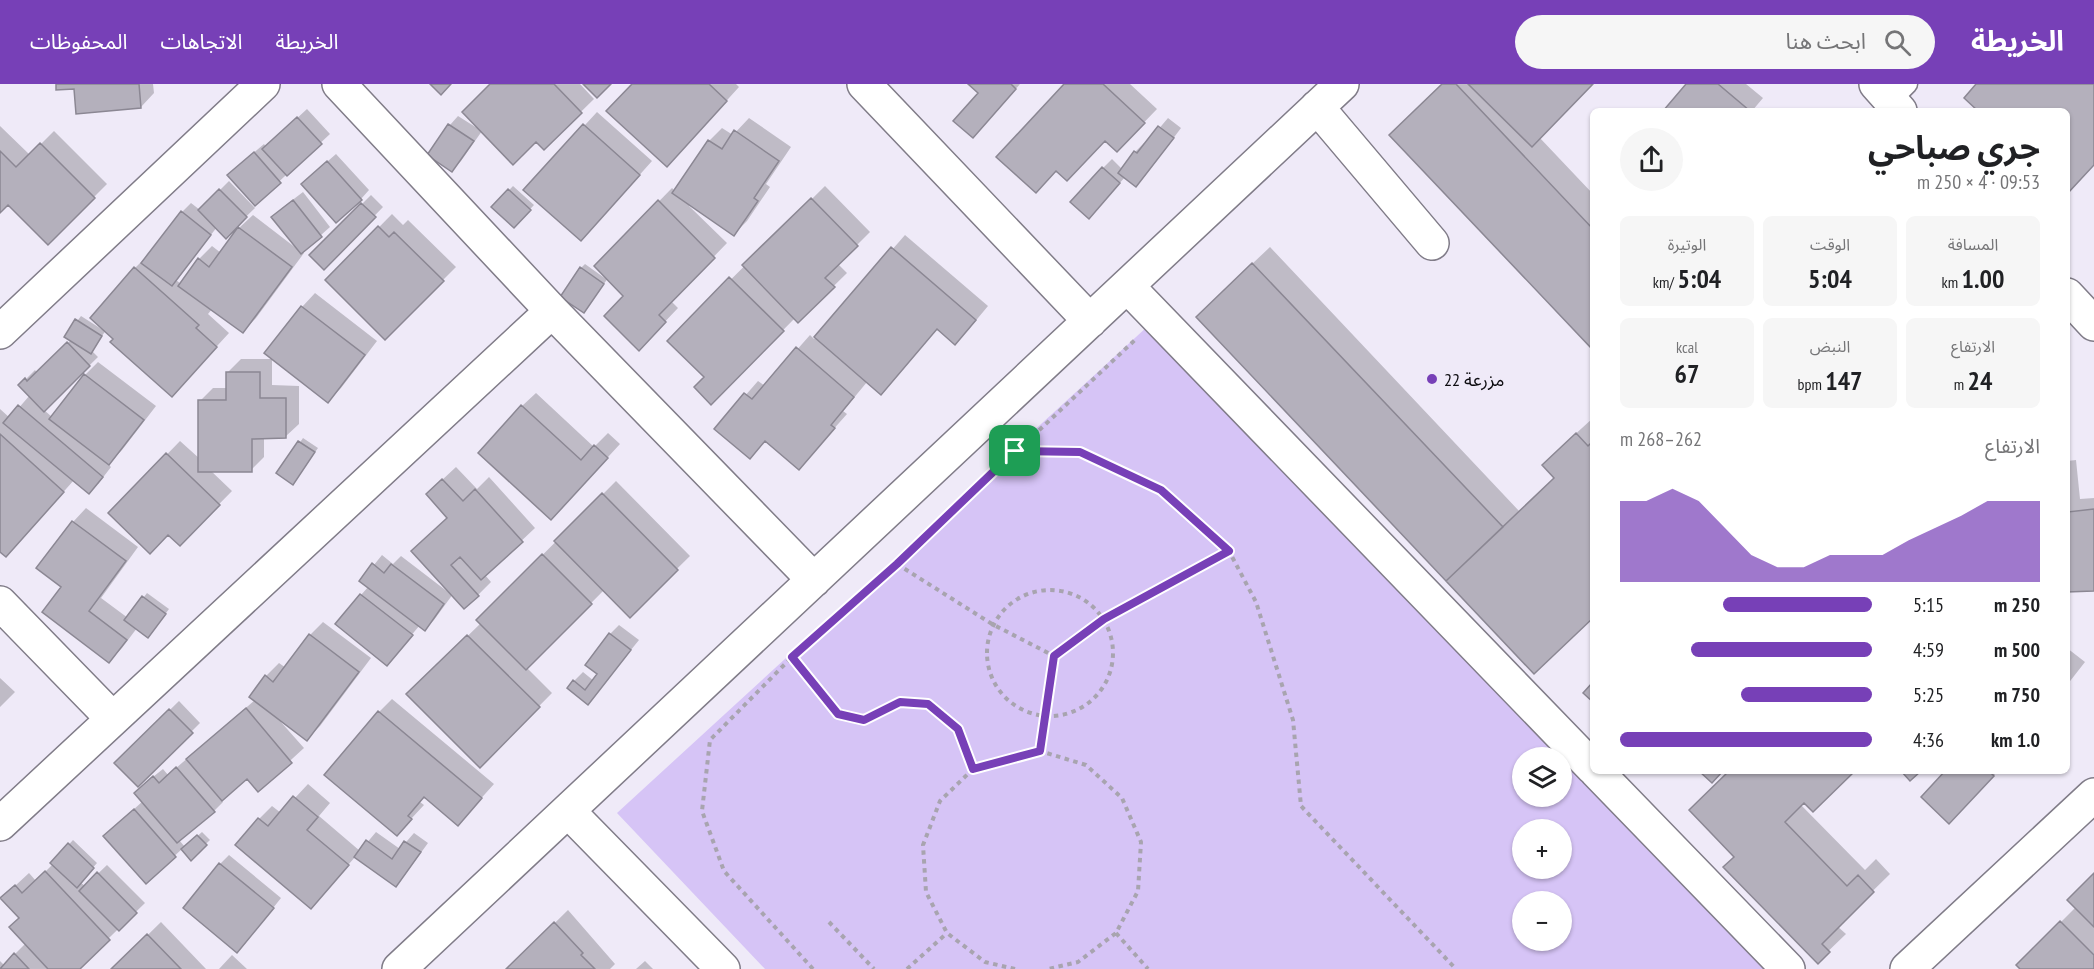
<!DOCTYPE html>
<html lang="ar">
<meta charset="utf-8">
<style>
:root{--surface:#fff;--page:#f6f6f6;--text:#202124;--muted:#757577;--accent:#7740b7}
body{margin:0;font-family:"PT Sans Narrow","Noto Sans Arabic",sans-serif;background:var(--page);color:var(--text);direction:rtl;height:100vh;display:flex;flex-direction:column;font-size:22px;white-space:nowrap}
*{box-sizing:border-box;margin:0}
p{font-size:20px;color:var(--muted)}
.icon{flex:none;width:33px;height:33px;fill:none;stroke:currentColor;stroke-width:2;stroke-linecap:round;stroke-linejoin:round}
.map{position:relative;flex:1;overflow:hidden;direction:ltr}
.panel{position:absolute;left:1590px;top:24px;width:480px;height:666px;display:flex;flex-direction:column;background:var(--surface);border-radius:9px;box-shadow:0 2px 4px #0004;direction:rtl}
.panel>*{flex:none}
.buttons{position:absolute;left:1512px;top:663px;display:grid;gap:12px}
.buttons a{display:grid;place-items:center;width:60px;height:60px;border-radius:50%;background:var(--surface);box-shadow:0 2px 4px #0004;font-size:30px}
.pin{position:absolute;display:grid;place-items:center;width:51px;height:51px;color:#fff;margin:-26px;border-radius:12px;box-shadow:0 3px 9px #0006}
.round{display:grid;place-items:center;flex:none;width:63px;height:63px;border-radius:32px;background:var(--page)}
.headline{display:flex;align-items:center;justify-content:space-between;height:102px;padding:0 30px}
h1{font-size:33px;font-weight:700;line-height:45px}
.stats{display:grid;grid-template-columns:repeat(3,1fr);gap:9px;height:102px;padding:6px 30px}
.stats div{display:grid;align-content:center;border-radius:9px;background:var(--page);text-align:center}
.stats b{font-size:26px;font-weight:700}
.stats small{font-size:16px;font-weight:400}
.stats p{font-size:16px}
.chart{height:168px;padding:12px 30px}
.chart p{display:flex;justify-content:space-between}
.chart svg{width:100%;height:108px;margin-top:6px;fill:var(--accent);opacity:.7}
ul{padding:0 30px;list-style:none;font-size:20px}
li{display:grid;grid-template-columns:96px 72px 1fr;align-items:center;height:45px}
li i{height:15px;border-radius:8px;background:var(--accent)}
header{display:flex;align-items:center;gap:36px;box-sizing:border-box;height:84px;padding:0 30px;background:var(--accent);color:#fff}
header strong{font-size:28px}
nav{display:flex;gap:33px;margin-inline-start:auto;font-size:21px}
.search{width:420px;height:54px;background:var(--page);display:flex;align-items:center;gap:15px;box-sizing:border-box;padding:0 21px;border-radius:33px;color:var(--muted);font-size:22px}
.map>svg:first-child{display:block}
.green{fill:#d6c4f6;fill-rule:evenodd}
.shadow{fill:#0003}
.building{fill:#b4b0bc;stroke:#8b8793;stroke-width:1.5}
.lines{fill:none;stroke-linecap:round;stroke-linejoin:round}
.lane-casing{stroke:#807c88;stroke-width:21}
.street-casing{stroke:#807c88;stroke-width:36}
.path{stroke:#a8a4af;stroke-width:4;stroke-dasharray:4.5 4.5;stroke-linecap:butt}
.lane{stroke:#fff;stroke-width:18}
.street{stroke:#fff;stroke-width:33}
.route-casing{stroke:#fff;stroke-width:12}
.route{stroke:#7740b7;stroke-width:8}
.poi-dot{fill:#7740b7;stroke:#efeaf8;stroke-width:2}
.labels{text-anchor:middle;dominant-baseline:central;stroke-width:6;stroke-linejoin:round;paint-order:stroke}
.poi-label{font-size:18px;fill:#0d0c10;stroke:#efeaf8;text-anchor:start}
</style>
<header>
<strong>الخريطة</strong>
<div class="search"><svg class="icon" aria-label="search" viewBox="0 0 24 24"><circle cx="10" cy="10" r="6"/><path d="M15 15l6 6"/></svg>ابحث هنا</div>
<nav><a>الخريطة</a><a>الاتجاهات</a><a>المحفوظات</a></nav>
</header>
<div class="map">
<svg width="2094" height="885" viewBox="0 0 2094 885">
<rect width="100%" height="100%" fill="#efeaf8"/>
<!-- green -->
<path class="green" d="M1148,242L1769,885H765L617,729ZM1522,674H1562V712H1522ZM1522,746H1562V784H1522ZM1522,818H1562V856H1522Z"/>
<!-- shadow -->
<path class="shadow" d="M57,0H153L154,9L141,23Z
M492,0H580L594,15L544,64L536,56L482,47L461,77L452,86L429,71L450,41L458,32L477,44Z
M634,0H736L739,3L680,68Z
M970,0H1020L982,44L980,9Z
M1066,0H1130L1157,25L1130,53L1105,55L1057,85Z
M1444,0H1592L1539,53L1593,110V264Z
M1688,0H1746L1763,14L1752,27H1665Z
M307,25L330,50L255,120L238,82L264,60L266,63Z
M597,28L652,77L594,142L525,106Z
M749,34L791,63L766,100L770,103L747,137L734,150L690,120L689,122L727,159L671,217L678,224L639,265L625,212L608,194L588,223L581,184L585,180L606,195L607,193L596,182L672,104L675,107L709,57L722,44L733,51Z
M1168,34L1181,44L1145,92L1136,101L1125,93L1098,124L1103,84L1112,75L1122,85L1135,68L1144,59L1146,60Z
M0,42L30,71L54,47L107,100L48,159L8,119L0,127Z
M336,70L369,106L361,115L312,91Z
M229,97L255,124L226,152L217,143L176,196L181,200L199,175L212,162L221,169L239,144L253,131L296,164L282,124L303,108L330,143L302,168L304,169L256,234L243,248L212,225L208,230L229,249L172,311L106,246L92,267L98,273L44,326L52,333L85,291L98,278L156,322L122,366L108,380L111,383L98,400L74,396L19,458L0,466V325L10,334L30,311L20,301L35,286L37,289L71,256L66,252L81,232L103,246L135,184L148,171L182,128L191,119L200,126Z
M513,102L534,121L514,142L493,123Z
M825,102L870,148L838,180L847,189L798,237L795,234L711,319L706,293L669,257Z
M371,111L383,123L324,184L311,171Z
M392,130L403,141L408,136L456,183L385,254L327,196Z
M905,151L988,222L968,246L955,259L938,244L881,309L867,298L843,327L847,330L799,384L766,356L716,345L758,297L765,302L810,251L814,255Z
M1270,163L1520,428L1556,394L1560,364L1593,334V532L1214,216Z
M315,209L377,257L341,304L328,317L266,269L302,223Z
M241,275H272V301L299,302V340L285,353H264V373L251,386H210L232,407L180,460L168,449L110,429L180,357L200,375V317L213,304H228V288Z
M536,309L594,363L608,349L620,360L564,421L522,322Z
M303,354L318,364L293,399L279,389Z
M2076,376L2080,415L2094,414V505L2067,507V377Z
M456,383L477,405L489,393L535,444L485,491L491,498L478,511L453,510L434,536L425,545L420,541L387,580L361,511L369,502L361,497L382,471L393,480L401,472L448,508L449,507V433L441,397Z
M616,397L690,472L630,531L604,506L527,584L552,609L480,682L408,610L481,539L478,536Z
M86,424L138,463L101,514L128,534L147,509L169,525L152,548L137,544L122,564L109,577L63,503L38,484L73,438Z
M323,538L371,574L320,642L307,655L280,637L304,664L258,706L248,693L221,716L223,718L214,727L179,756L185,763L202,748L210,756L191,774L182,765L146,798L113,744L143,717L144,700L163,685L168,691L255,616L266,592L279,579L286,584L310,551Z
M619,541L639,556L588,619L574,597L583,588L594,597L599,590L610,550Z
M2067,564L2085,578L2067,601Z
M0,594L15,608L0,623Z
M392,615L494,700L458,740L425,712L420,718L424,721L397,750L379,628Z
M179,617L200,639L138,701L116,679Z
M1731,687H1853L1800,720L1865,786L1876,775L1890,790L1837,842L1846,850L1818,877L1736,772Z
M1947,687H1998L1949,738Z
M308,700L330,719L319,732L360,767L376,748L400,765L414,749L428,759L404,792L396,801L356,772L311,823L259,735L272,722L281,729Z
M73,756L97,779L80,798L85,802L107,781L145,819L77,885H0V877L4,881L26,859L21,834L2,814L29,789L36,797L53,780L52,779Z
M229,771L281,814L246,858L220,780Z
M2094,791V885H2022L2018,881L2076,823Z
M568,826L615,880L610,885H508Z
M161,838L206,885H113Z
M232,871L247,885H219Z
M645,877L653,885H636Z"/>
<!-- building -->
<path class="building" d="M56,0H139L141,24L76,30L74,5L56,6Z
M430,0H451L441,11Z
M490,0H554L582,29L544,66L536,58L513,81L462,28Z
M583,0H611L597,14Z
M632,0H709L727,17L667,83L606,27Z
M968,0H1011L1016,5L973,54L953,37L978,9Z
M1064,0H1103L1145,39L1117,68L1105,57L1067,97L1056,87L1036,109L996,73Z
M1442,0H1456L1593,145V266L1389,51Z
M1468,0H1593L1532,63Z
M1686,0H1718L1750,27H1663Z
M1976,0H2094V81L2067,110V27H1978L1964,14Z
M297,33L322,60L287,92L262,65Z
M448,40L474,57L452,88L427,71Z
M583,40L640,91L581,157L523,106Z
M1158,42L1174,54L1136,103L1118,89L1134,67L1137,69Z
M734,46L779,77L754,114L758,117L734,152L672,109L708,56L722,65Z
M40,59L95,114L48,161L8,121L0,129V67L16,83Z
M254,68L281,99L255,122L227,91Z
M327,77L362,116L336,139L301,100Z
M1102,83L1120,99L1089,135L1070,118Z
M219,105L247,133L226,155L198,126Z
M508,105L531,126L514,144L491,123Z
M811,114L858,162L825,194L835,203L798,239L742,181Z
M293,116L322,153L301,170L271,133Z
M658,116L715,174L659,231L666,238L639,267L604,232L623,212L594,182Z
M361,119L376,133L324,186L309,171Z
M181,127L211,151L172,202L141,179Z
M378,142L389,153L394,148L444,197L385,256L325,196Z
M238,143L292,183L243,249L178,202L198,174L209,183Z
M891,163L976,236L955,261L937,245L881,311L814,253Z
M1252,179L1503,443L1446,497L1196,233Z
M134,183L199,241L196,244L217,263L172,313L110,258L113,255L90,234Z
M580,183L604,200L584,229L560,213Z
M729,193L784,247L711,321L694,303L704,293L667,257Z
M301,222L365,271L328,319L264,269Z
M75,235L102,252L91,270L64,253Z
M67,258L90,282L44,328L18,301L25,294L27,297Z
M796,263L854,313L831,341L835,344L799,386L765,357L750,375L714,345L744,309L752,315Z
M226,288H260V314H286V354L252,355V388H198V316H226Z
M84,290L144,336L109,381L49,335Z
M18,321L103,393L89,410L3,339Z
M521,321L581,376L594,361L608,374L551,436L478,369Z
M1576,349L1588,362L1593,357V534L1534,590L1446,497L1554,394L1542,381Z
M0,350L64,408L6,473L0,468Z
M298,357L315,368L293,401L276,389Z
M166,369L220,421L180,462L168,451L150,470L108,429Z
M442,395L463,417L475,405L523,458L481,496L460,473L451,481L479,512L464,525L411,467L447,434L426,410Z
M602,409L678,486L630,534L554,457Z
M2067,422L2068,428L2094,425V507L2067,508Z
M72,437L126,477L89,527L127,556L109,579L42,528L61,503L36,484Z
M542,470L592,520L526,586L476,536Z
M372,479L384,489L391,480L444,520L425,547L359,497Z
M360,510L413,551L387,582L335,540Z
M142,512L166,530L148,554L124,536Z
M609,549L631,566L588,621L567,604L573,596L585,606L597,590L585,581Z
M309,550L359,588L307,657L249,613L265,591L273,598Z
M467,551L540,623L480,684L406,610Z
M1593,598V618L1583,609Z
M246,624L292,679L258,708L247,695L222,717L186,675Z
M169,625L193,649L138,703L114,679Z
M378,627L482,714L458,742L424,713L408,732L412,735L397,752L324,691Z
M176,683L215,728L177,759L134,709L153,692L159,699Z
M1699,687H1723L1712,699Z
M1729,687H1855L1813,728L1804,719L1785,738L1847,802L1858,791L1874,808L1822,860L1830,868L1818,880L1723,783L1734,773L1689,726Z
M1901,687H1921L1910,697Z
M1945,687H1989L1994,692L1949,740L1921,713Z
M293,712L318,733L307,746L349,781L311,825L235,761L258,734L268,742Z
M134,725L176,773L146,800L103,752Z
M197,751L207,761L191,777L181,765Z
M366,756L392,775L404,757L421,768L396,803L354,773Z
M68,759L94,784L77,804L50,779Z
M219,779L274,824L237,869L183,824Z
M45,787L110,856L80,885H48L9,843L19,834L0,814L15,801L22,809Z
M97,788L137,829L119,847L79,807Z
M2094,789V843L2067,816Z
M2060,837L2094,871V885H2020L2016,881Z
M554,838L583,869L581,871L595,885H506Z
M147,850L181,885H111Z
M14,869L29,885H0Z"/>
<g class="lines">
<defs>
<path id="lane" d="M1891,17L1908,0"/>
<path id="street" d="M339,0L552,227L814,496
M864,0L1090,237
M1876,0L1900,27
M1317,23L1432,159
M1127,202L1593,684
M2067,211L2094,240
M0,248L263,0
M0,519L113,635
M1596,687L1788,885
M568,727L723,885
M0,740L552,227
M399,885L1342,0
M1907,885L2094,711"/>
</defs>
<!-- lane casing -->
<use href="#lane" class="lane-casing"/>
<!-- street casing -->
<use href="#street" class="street-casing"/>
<!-- path -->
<path class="path" d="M1016,367L1081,368L1161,406L1229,467L1256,518L1293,636L1301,722L1456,885
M897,480L992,540L1054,572
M987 569a63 63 0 1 1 126 0a63 63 0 1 1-126 0Z
M792,573L838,630L864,636L900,618L928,620L958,645L973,685
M1040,667L1054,572L1104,535L1229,467
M829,838L874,885
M1116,849L1148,885
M813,885L724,787L702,727L710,656L792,573L897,480L1136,255
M907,885L947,849
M1015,885L985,878L947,849L926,808L923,761L940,717L973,685L1040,667L1086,681L1122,714L1141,758L1138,807L1116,849L1078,878L1048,885"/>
<!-- lane -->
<use href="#lane" class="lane"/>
<!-- street -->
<use href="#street" class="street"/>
</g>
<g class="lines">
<defs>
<path id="route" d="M1015,367L1080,368L1161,406L1229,467L1104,535L1054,572L1040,667L973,685L958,645L928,620L900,618L864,636L838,630L792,573L897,480Z"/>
</defs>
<!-- route casing -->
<use href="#route" class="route-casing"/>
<!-- route -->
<use href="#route" class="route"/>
</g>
<!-- markers -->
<circle class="poi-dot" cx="1432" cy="295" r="6"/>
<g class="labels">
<!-- poi labels -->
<g class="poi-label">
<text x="1444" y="295">مزرعة 22</text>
</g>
</g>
</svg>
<div class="buttons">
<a><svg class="icon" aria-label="layers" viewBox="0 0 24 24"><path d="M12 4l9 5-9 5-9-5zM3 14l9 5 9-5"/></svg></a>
<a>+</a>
<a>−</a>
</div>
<div class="pin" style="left:1015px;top:367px;background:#1e9e55"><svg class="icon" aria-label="arrive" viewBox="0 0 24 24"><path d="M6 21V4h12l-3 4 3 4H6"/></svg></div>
<section class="panel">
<div class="headline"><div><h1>جري صباحي</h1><p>09:53 · 4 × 250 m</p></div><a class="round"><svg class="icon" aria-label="share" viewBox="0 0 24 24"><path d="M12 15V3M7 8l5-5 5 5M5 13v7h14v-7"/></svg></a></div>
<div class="stats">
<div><p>المسافة</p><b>1.00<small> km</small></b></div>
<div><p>الوقت</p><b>5:04</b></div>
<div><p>الوتيرة</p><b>5:04<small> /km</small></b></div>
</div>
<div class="stats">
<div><p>الارتفاع</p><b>24<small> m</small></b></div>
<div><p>النبض</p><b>147<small> bpm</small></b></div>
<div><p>kcal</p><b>67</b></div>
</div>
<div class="chart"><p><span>الارتفاع</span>262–268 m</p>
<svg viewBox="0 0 160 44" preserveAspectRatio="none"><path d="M0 44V11L10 11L20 6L30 11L40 22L50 33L60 38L70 38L80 33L90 33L100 33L110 27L120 22L130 17L140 11L150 11L160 11V44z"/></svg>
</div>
<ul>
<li><b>250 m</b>5:15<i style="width:59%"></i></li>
<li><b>500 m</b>4:59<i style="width:72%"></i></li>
<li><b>750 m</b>5:25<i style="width:52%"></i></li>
<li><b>1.0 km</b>4:36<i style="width:100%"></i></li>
</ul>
</section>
</div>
